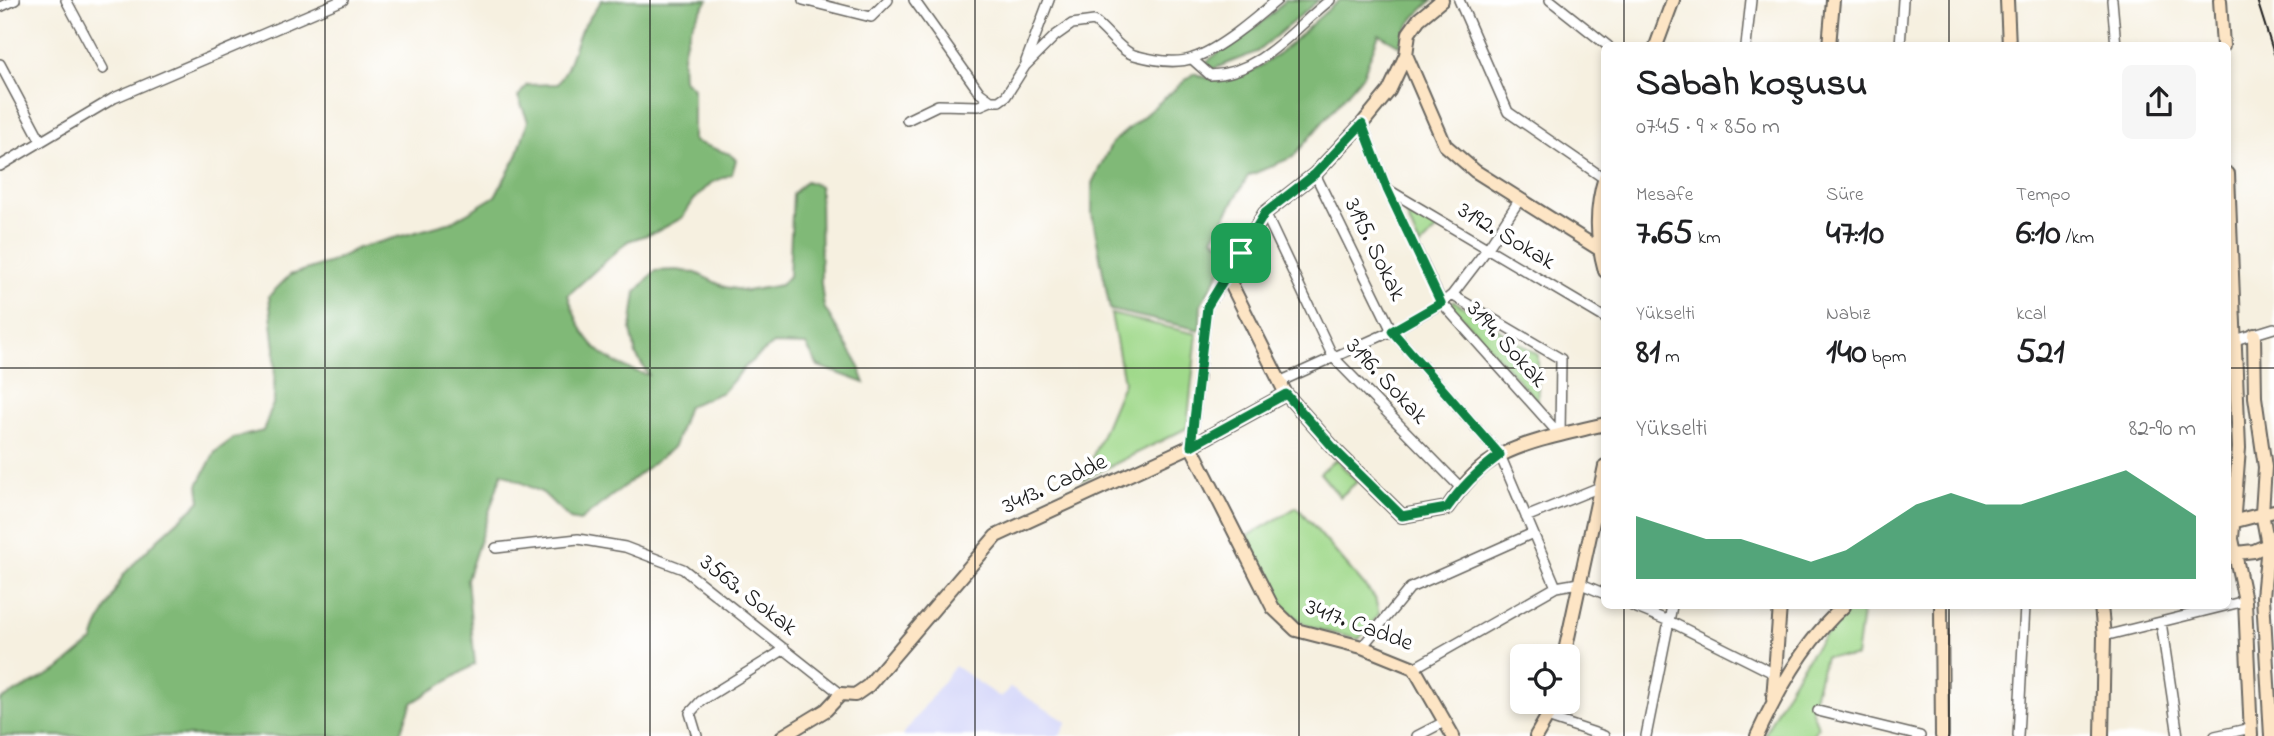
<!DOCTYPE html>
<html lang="tr">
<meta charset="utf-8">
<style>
:root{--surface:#fff;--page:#f6f6f6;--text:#202124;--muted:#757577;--accent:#0b8043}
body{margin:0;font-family:"Indie Flower",sans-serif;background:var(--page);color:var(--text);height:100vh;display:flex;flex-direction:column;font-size:26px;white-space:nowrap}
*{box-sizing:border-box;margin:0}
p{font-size:23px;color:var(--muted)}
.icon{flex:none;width:38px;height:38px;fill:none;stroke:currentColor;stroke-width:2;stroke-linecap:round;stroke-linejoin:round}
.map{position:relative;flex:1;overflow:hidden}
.drawer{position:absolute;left:1601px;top:42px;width:630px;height:567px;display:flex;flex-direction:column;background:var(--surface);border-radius:10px;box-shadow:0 4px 10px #0003}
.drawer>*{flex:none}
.fabs{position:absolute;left:1510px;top:644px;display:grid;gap:14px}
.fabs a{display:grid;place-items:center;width:70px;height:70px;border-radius:10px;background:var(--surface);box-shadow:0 4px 10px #0003;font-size:35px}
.pin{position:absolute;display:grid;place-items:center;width:60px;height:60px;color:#fff;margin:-30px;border-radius:14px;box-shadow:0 4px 10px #0006}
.round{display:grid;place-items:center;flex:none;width:74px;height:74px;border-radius:10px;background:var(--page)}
.head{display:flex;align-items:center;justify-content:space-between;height:119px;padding:0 35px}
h1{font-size:38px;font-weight:700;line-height:52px}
.metrics{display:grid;grid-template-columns:repeat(3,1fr);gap:10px;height:119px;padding:7px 35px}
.metrics div{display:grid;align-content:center}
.metrics b{font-size:35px;font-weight:700}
.metrics small{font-size:19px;font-weight:400}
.metrics p{font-size:19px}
.chart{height:196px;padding:14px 35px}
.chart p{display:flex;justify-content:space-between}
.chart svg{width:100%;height:126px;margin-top:7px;fill:var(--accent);opacity:.7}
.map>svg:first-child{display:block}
.built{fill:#d6d8f9}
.green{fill:#a0d98b;stroke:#5e7a54;stroke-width:2}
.forest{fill:#80b977;stroke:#4e6a4a;stroke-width:2}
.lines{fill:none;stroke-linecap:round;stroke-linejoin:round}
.street-casing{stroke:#686661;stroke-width:12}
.secondary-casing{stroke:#686661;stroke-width:16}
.street{stroke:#fff;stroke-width:9}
.secondary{stroke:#fde5c5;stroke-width:12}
.tram{stroke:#1c1c1c;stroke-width:2}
.route-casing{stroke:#fff;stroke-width:14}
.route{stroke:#0b8043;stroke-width:9}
.grid{fill:none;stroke:#1c1c1c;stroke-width:2;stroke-opacity:0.55}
.labels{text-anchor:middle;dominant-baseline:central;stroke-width:7;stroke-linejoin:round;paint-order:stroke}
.street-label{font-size:24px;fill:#1c1c1c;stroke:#fff}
</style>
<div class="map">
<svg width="2274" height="736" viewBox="0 0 2274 736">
<rect width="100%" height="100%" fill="#fff"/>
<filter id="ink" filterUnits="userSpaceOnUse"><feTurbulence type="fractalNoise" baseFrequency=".0143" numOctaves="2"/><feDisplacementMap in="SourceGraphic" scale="14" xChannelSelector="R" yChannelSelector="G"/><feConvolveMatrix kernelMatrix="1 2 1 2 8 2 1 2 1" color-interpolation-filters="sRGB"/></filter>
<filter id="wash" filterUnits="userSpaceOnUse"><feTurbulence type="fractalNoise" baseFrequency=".00686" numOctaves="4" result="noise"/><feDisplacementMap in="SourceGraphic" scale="28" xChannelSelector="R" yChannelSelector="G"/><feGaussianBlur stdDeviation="1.57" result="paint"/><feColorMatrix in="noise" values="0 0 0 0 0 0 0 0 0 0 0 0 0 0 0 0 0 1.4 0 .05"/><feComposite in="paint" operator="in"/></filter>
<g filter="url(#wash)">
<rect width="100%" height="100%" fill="#f6f0e0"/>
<!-- built -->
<path class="built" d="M955,666L1001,698L1010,687L1067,722L1060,736H902Z"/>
<!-- green -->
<path class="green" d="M1409,207L1440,226L1420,247L1405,212Z
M1454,301L1538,355V402L1450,304Z
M1111,314L1197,334L1187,428L1083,480L1124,382Z
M1336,459L1357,482L1340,497L1320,473Z
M1297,507L1375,598L1379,614L1359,639C1343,635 1315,631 1302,622C1273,604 1260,566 1248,536Z
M1854,606L1862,613L1856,657H1825L1811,709L1818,727L1812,736H1764C1785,692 1816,636 1854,606Z"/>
<!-- forest -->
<path class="forest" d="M602,0H708C689,26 680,46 683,79L693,88V141L730,154L736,160L732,174L711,183L694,200L682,218L656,232L628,241L568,295C581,341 603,364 649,375L636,355L631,329L636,292L655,271L677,270L696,273L725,287L747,291L781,285L789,276L793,194L806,181L820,186L821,284L824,307L857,362L865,383L818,366L806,345L773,344L747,365L723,392L688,406L674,447L580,521L570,519L543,493L502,473L467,579L475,664L412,703L399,736H0V700L58,670L93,641L98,626L123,575L158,539L200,501L198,485L215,452L234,438L263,431L274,401L275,348L269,296L290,275L331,262L358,248L452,222L495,196L517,156L528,121L518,97L527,85L558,84L567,68L581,30Z
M1285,0H1319L1257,52L1213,69L1205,63C1231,41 1263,27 1285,0Z
M1340,0H1433C1417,13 1405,26 1400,46L1379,34L1363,75L1293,157L1248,176L1213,238L1231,252L1201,304L1200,330L1110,310L1092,214V183L1112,143L1194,73C1249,101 1300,29 1340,0Z"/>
</g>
<g filter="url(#ink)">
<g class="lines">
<defs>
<path id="street" d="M66,0L103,69
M803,0L871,17L888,0
M914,0L980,93L991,101
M1459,0L1508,112L1605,179
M1550,0L1608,46
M2112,0L2116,46
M0,7L15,0
M1746,46L1751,0
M1900,46L1903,0
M1192,59L1210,75C1261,74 1293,29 1330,0
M1026,61L1049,0
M0,64L41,141
M907,120L938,105L979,106L991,101H999L1006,96L1025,66L1055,36L1072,24L1094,21C1107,30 1120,51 1134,55C1152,60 1175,65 1193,58C1220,49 1255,19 1277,0
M1362,124L1387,189L1442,303L1560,435
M0,166L114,98L343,0
M1315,174L1392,331L1500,455L1556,587
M1387,189L1605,318
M1265,213L1333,357L1461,488
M1452,295L1561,359L1560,435
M2235,340L2274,328
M1279,382L1392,331L1442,303L1452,295L1488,248L1520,199
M1191,446L1207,307L1227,276
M1526,517L1600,487
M496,548L578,539L625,547L683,569L841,694
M1632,606L1669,621L1775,674
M2161,622L2178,736
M2104,636L2245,601
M1362,647L1410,588L1533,533
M1414,668L1556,587L1579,583L1605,594
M1818,711L1920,736
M1547,717L1604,736
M697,736L690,713L701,701L785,649
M1417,736L1446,721
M1646,736L1672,606
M2018,736L2025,606
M2215,736L2251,728"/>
<path id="secondary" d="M1442,0L1419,19L1409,33L1406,55L1389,91L1362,124L1315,174L1265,213L1227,276L1286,394L1338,453L1402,516L1447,508C1461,488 1478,466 1501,455C1530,440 1573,432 1605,424
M2007,0L2009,46
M2220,0L2223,46
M1656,46L1673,0
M1829,46L1833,0
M1406,55L1445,145L1475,171L1599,249L1605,250
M2228,174L2239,448L2232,539L2245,601L2251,736
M1605,177C1595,210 1596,238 1605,271
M2254,335L2255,397L2265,467L2262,513L2268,545L2263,597L2271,736
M1191,446L1273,608L1296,630L1362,647L1414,668L1453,736
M2228,523L2274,511
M2228,554L2254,551L2274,542
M1941,606L1942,736
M2101,606L2104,636L2102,736
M1564,656L1605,466
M1773,699L1780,606
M783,736L826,710L841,694L855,695L868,686L996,536L1191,446L1286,394
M1536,736L1547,717L1552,702
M1757,736C1778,690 1806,640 1844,606"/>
</defs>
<!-- street casing -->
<use href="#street" class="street-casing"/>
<!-- secondary casing -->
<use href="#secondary" class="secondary-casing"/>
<!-- street -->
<use href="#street" class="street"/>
<!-- secondary -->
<use href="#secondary" class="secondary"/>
<!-- tram -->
<path class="tram" d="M2257,0L2274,54"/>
</g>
</g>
<g class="lines" filter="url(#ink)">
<defs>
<path id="route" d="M1362,124L1387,189L1441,303L1392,331L1500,455C1479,470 1462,486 1447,508L1402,516L1338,453L1286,394L1191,446L1207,307L1265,213L1315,174Z"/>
</defs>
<!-- route casing -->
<use href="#route" class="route-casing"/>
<!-- route -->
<use href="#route" class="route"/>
</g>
<!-- grid -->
<path class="grid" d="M325,0V736M650,0V736M975,0V736M1299,0V736M1624,0V46M1949,0V46M0,368H1605M2228,368H2274M1624,606V736M1949,606V736"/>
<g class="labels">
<!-- street labels -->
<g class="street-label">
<text transform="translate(1506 237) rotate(31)">3192. Sokak</text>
<text transform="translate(1374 250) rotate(64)">3195. Sokak</text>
<text transform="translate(1506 345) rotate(48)">3194. Sokak</text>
<text transform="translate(1386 382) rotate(47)">3196. Sokak</text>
<text transform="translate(1055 485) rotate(-25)">3413. Cadde</text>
<text transform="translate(748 596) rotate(38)">3563. Sokak</text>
<text transform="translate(1359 626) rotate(20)">3417. Cadde</text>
</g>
</g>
</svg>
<div class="fabs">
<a><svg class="icon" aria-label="locate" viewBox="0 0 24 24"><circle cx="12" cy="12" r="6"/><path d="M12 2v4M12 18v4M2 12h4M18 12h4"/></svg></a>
</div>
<div class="pin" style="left:1241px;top:253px;background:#1e9e55"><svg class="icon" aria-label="arrive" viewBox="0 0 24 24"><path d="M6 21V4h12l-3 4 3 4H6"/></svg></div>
<section class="drawer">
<div class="head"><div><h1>Sabah koşusu</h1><p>07:45 · 9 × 850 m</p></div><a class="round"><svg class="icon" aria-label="share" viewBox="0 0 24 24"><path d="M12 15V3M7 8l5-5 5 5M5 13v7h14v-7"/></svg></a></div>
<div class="metrics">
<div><p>Mesafe</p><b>7.65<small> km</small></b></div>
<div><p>Süre</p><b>47:10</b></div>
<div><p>Tempo</p><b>6:10<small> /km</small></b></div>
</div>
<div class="metrics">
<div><p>Yükselti</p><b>81<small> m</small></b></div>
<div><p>Nabız</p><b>140<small> bpm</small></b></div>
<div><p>kcal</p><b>521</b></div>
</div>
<div class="chart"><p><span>Yükselti</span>82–90 m</p>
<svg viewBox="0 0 160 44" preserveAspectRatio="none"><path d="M0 44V22L10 26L20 30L30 30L40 34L50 38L60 34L70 26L80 18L90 14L100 18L110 18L120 14L130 10L140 6L150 14L160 22V44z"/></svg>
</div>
</section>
</div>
